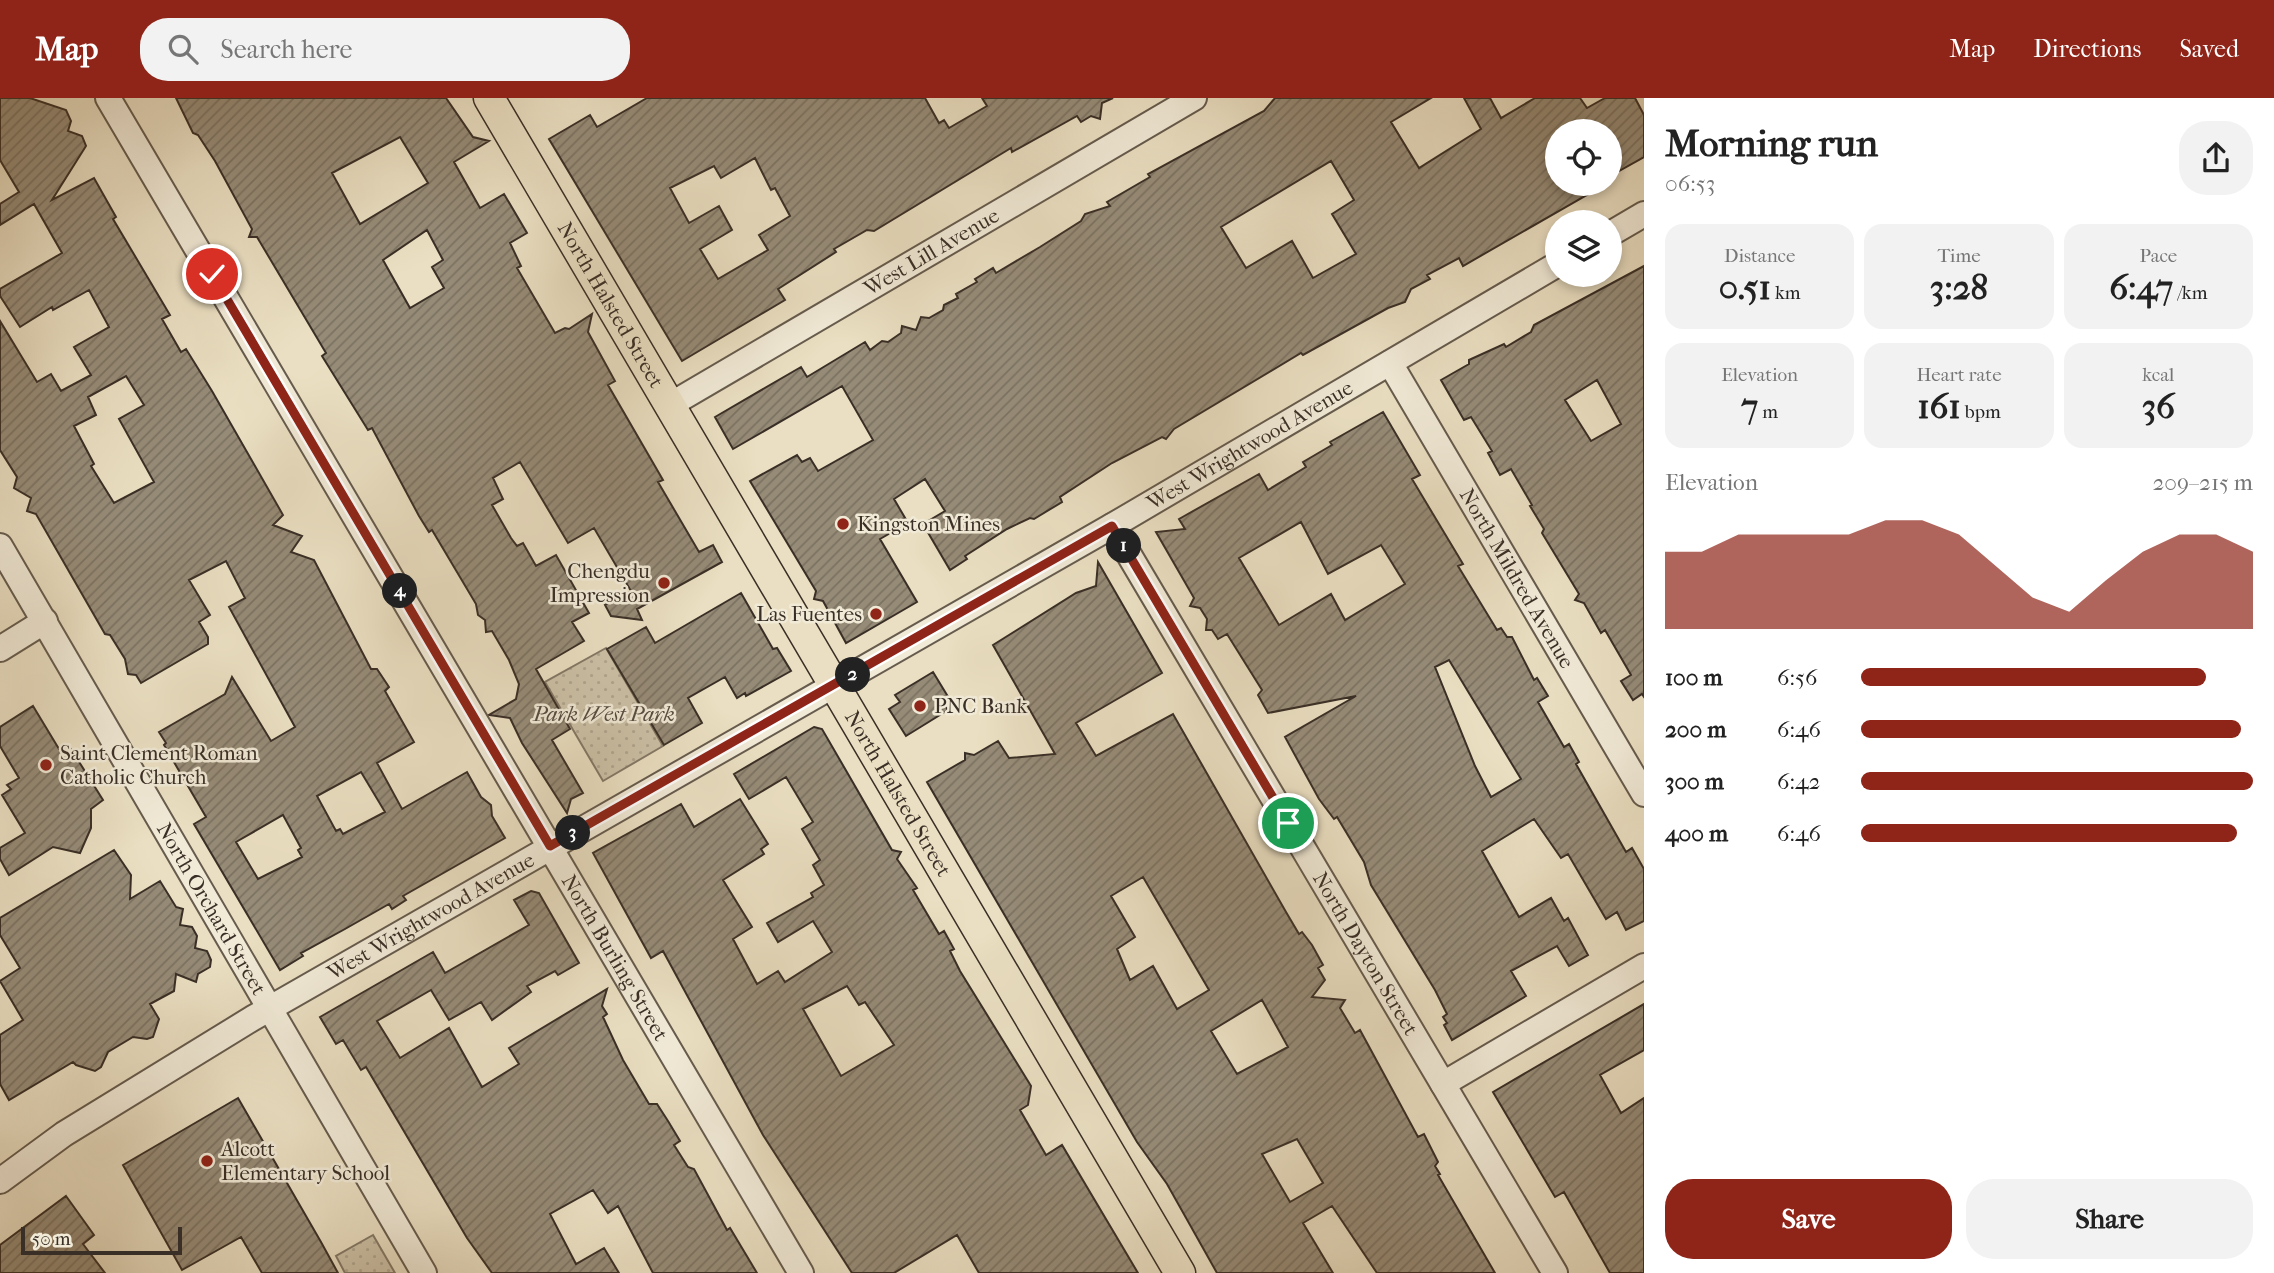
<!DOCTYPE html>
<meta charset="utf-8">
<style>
:root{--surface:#fff;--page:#f2f2f2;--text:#222;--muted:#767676;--accent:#8f2418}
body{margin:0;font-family:"IM FELL French Canon",serif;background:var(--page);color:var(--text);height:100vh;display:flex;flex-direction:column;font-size:26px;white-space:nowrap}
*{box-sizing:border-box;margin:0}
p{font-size:23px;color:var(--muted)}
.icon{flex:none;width:38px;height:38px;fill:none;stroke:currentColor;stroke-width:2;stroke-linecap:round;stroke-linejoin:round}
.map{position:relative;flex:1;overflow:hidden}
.details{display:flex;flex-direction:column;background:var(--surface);width:630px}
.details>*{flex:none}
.fabs{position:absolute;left:1545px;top:21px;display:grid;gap:14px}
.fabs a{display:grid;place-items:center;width:77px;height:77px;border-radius:50%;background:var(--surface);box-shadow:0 4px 10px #0003;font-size:35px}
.scale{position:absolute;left:21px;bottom:18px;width:161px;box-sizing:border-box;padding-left:7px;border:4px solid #3a2f26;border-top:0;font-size:19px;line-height:24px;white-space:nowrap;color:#3a2f26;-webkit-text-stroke:5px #f1ead7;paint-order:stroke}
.pin{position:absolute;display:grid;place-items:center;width:60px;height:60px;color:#fff;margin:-30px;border:4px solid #fff;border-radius:50%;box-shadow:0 2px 7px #0007}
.km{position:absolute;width:35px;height:35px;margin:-18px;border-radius:50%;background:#222;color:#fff;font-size:19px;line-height:35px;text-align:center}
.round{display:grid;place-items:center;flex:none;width:74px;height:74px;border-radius:28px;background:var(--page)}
.overview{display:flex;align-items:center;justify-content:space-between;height:119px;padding:0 21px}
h1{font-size:38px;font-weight:700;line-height:52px}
.figures{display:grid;grid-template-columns:repeat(3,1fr);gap:10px;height:119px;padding:7px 21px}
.figures div{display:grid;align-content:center;border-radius:18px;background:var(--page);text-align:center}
.figures b{font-size:35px;font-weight:700}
.figures small{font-size:19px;font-weight:400}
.figures p{font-size:19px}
.chart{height:196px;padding:14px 21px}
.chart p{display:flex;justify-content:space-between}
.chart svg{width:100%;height:126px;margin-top:7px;fill:var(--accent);opacity:.7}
.primary-button{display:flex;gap:14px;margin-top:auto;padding:14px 21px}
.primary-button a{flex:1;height:80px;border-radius:28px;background:var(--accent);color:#fff;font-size:28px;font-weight:700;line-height:80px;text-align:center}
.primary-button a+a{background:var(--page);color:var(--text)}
ul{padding:0 21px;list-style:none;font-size:23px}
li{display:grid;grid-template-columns:112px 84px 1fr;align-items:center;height:52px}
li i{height:18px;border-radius:9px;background:var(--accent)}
header{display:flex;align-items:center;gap:42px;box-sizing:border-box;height:98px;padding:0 35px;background:var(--accent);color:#fff}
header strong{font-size:33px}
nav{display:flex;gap:38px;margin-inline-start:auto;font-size:24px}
.search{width:490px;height:63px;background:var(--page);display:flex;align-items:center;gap:18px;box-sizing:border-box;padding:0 24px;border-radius:28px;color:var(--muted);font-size:26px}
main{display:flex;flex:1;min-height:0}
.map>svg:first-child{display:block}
.grass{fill:url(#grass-dots);stroke:#837866;stroke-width:2}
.building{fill:url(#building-hatch);stroke:#3a2f26;stroke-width:2;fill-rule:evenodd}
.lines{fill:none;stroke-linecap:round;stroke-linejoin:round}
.minor-casing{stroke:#665b4d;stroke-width:28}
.major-casing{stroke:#3a2f26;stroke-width:33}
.minor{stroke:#f1ead7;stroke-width:24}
.major{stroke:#eadfc2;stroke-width:30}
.route-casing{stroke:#fff;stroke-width:14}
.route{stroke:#8f2418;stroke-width:9}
.poi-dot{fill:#8f2418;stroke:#f1ead7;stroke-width:2.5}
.labels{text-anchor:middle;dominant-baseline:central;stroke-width:5;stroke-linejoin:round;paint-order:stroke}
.street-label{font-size:21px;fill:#3a2f26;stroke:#f1ead7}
.poi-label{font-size:21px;fill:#3a2f26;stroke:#f1ead7;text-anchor:start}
.park-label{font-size:21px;font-style:italic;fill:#574c40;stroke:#f1ead7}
</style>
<header>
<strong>Map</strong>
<div class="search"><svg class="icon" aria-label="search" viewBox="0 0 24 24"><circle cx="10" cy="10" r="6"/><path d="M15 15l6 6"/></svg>Search here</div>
<nav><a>Map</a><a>Directions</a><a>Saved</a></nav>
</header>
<main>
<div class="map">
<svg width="1644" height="1175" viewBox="0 0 1644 1175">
<defs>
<pattern id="grass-dots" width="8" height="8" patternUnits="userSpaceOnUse" patternTransform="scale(1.75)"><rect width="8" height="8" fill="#ccc1a7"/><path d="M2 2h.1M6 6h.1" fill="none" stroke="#b0a690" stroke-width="1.8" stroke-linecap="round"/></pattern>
<pattern id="building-hatch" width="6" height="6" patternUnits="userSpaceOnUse" patternTransform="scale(1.75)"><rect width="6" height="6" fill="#968b77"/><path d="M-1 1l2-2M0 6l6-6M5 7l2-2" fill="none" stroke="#7b7261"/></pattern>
</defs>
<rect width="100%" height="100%" fill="#eadfc2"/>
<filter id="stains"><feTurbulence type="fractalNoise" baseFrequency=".00286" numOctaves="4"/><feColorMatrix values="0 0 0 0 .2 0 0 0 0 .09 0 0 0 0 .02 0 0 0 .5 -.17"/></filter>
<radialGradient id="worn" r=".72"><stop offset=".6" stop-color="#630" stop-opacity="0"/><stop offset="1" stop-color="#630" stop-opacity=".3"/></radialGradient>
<!-- grass -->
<path class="grass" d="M606,550L663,648L603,683L545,584Z
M373,1137L395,1175H345L336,1158Z"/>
<!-- building -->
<path class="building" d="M0,0H30L66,12L71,23L68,33L82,38L86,48L52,102L94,80L116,119L113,121L170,217L162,221L181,254L186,251L212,293L283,417L273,427L302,438L291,454L314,462L371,571H377L389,589L385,593L414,644L377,665L402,711L467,674L481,699L491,707L492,718L505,740L403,798L406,802L392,811L389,806L345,831L301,855L303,858L280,872L194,726L206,719L164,647L166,645L159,634L225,596L232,579L271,643L295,629L229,509L245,500L226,463L189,482L210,517L199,524L208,539V546L141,585L136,577L128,576L125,561L110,537L105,536L36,416L27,413L31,400L14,390L17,379L0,352V223L37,284L51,276L61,293L91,277L74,249L109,229L89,192L53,212L52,209L20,229L0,198V191L62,155L34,106L0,127V106L19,94L0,62ZM126,278L144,307L119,321L154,384L114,405L91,368L94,366L74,328L96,317L88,299ZM361,674L385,714L343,736L340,731L336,733L317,698ZM283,717L301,750L298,752L302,759L258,781L236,744Z
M176,0H446L473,39L489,43L454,64L480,110L504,96L527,135L510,145L521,168L517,170L555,235L565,230L569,231L592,216L588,234L615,283L608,287L663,382L658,384L699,454L713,447L722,464L637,511L642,522L611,518L605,507L631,493L594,430L568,445L520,364L493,380L503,401L492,407L511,440L517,448L523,445L536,468L556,457L589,515L572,524L584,543L536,571L570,631L552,642L583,695L571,701L567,715L522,645L510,620L489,617L516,601L519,586L509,562L492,533L486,534L485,522L478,517L476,506L432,432L429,434L419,418L372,330L368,332L322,258L326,255L257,139H249L252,131L215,63L198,37L193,35ZM400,39L428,85L360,126L332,75ZM427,132L443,162L432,169L444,190L410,210L383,162Z
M647,0H925L939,25L944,22L949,30L987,8L982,0H1113L1102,5L1100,21L1091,18L1081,24L1077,18L1012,54L1011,50L874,133L867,132L834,151L836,154L778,191L785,202L682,263L549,41L590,17L597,29ZM755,60L771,92L775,90L790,118L759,137L768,152L718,181L700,151L732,132L719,108L689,125L670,90L714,68L721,80Z
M1275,0H1431L1391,24L1419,70L1481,31L1464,0H1490L1501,20L1535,0H1580L1587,10L1605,0H1635L1644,17V59L1610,78V33H1558V86H1606L1463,168L1459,160L1427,177L1430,181L1411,191L1405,204L1388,210L1303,257L1301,255L1174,331L1166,341L1162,339L1112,365L1060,399L1062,404L1034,421L1030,420L1007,431L965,458L967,461L950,472L923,426L945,413L925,381L894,401L908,425L880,441L917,504L846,545L823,503L814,501L816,493L750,383L797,357L802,364L810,360L818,373L873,342L842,288L733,351L715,319L801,269L807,279L865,244L870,252L882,243L888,244L901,235L902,228L916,232L921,219L929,220L943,212L944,207L958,200L956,196L977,184L975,181L993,170L996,175L1040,149L1081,123L1085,116L1110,108L1107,104L1150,79L1148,76L1264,13ZM1331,63L1354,102L1332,116L1356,156L1313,180L1292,143L1246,170L1221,129Z
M1644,168V599L1642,596L1633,602L1621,583L1631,577L1605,532L1601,535L1584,505L1575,502L1579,496L1542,435L1544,431L1530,408L1532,407L1511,371L1500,377L1488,355L1492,353L1471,319L1464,322L1441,282L1469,266V262L1504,246L1506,249L1531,234L1534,227ZM1597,282L1621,326L1591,343L1565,302Z
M1383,314L1420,377L1412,381L1463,466L1458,468L1497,532L1501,530L1507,539H1512L1534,582L1537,580L1548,598L1538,604L1564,649L1569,646L1579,664L1576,666L1626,754L1632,750L1644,771V823L1626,832L1617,814L1606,821L1568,756L1561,760L1534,721L1482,753L1519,819L1551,800L1564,823L1568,820L1588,857L1569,868L1557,848L1511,873L1526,898L1452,942L1444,927L1447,925L1443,919L1447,916L1435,892L1371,787L1364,764L1337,719L1334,721L1319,701L1285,639L1356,598L1268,615L1258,597L1262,592L1227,536L1218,541L1212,532H1206L1207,521L1200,510L1190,508L1194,500L1156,434L1185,431L1179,421L1259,376L1268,392L1306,369L1303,364L1332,347L1330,344ZM1301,424L1328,476L1381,447L1405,486L1345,522L1331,496L1279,527L1239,460ZM1449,562L1521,681L1491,699L1475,668L1435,569Z
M1098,464L1162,575L1076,625L1096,658L1173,616L1286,814L1299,836L1302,834L1312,847L1323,867L1318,870L1325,882L1312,899L1345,902L1340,910L1355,935L1360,932L1418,1039L1424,1036L1438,1064L1435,1068L1440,1076L1438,1077L1495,1175H1377L1332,1108L1303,1125L1333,1175H1217L1167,1086L1137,1044L927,684L965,662V655L974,657L998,643L1009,660L1055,656L993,547L1076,495L1096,488ZM1143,779L1209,892L1177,911L1153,868L1130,882L1117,851L1135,839L1111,798ZM1262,902L1288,949L1237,976L1211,933ZM1297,1041L1323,1085L1290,1104L1262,1056Z
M741,495L773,551L777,550L791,573L746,598L745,595L737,600L725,579L688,600L702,625L664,647L607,551L646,529L655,545Z
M933,574L950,602L944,606L948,612L906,638L889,611L900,604L895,597Z
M33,608L59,651H71L103,702L91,711V730L80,755L53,749L9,777L0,761V750L25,735L2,697L11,691L7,687L19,680L0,648V629Z
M814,629L822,631L892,752L901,754L897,761L917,790L913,792L939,836L944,833L954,851L950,853L960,873L1031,988L1028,1007L1020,1012L1046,1057L1062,1047L1138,1175H979L957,1137L894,1175H852L763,1037L663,853L651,860L593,755L681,706L694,729L740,701L768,746L761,751L764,756L723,782L752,829L733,841L757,886L778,873L785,884L832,854L813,823L778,844L767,825L813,799L811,795L824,787L813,767L820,762L802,731L813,724L786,679L749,701L734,676ZM847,888L859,907L865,904L894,947L841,978L803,911Z
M114,752L131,777L130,801L160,783L176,809L183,811L180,827L192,829L197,838L195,850L207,853L211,862L210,869L198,876L196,884L176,876L174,893L150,906L159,921L153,939L147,941L133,939L108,954L101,969L95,973L76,967L73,964L9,1002L0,986V937L23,922L0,883L20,870L0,837V820Z
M531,793L539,795L579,865L558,877L555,873L527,888L531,894L492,922L481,904L449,922L431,892L377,923L400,960L449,930L482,989L519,966L509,950L607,891L602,908L607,916L603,919L623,962L649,1006H657L668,1023L680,1043L674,1047L688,1069L694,1071L727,1132L730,1130L757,1175H653L618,1108L608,1115L593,1092L550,1116L576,1166L604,1150L619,1175H492L467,1140L366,969L361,972L343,942L336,946L320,919L433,854L445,875L529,827L514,802Z
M1644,906V952L1600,977L1621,1015L1644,1000V1175H1610L1564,1094L1555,1099L1493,994Z
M238,1000L321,1144L338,1175H262L241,1139L182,1172L123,1067Z
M66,1098L94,1137L83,1146L105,1175H0V1147Z"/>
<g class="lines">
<defs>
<g id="minor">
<path id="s1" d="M108,0L801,1175"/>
<path d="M1610,136L1644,116"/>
<path id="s2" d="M1390,265L1644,696"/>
<path id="s3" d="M670,307L1194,0"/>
<path id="s4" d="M1112,428L1555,1175"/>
<path id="s5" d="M0,448L424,1175"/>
<path d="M0,551L45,523"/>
<path d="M1443,986L1644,868"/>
<path id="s6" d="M0,1083L64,1036L253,920L1112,428L1558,166"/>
</g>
<g id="major">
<path id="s7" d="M489,0L1180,1175"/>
</g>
</defs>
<!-- minor casing -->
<use href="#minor" class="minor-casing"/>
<!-- major casing -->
<use href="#major" class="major-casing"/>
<!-- minor -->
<use href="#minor" class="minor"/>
<!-- major -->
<use href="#major" class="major"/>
</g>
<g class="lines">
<defs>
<path id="route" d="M212,176L550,748L1112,428L1288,725"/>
</defs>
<!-- route casing -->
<use href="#route" class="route-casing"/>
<!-- route -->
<use href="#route" class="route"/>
</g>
<!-- markers -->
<g class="poi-dot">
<circle cx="843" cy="426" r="7"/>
<circle cx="664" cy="485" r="7"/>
<circle cx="876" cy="516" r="7"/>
<circle cx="920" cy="608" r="7"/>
<circle cx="46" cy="667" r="7"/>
<circle cx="207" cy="1063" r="7"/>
</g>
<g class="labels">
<!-- street labels -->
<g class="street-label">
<text stroke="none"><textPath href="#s3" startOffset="303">West Lill Avenue</textPath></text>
<text stroke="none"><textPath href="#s7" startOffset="240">North Halsted Street</textPath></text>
<text stroke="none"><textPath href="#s6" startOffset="1451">West Wrightwood Avenue</textPath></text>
<text stroke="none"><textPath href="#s2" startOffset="250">North Mildred Avenue</textPath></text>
<text stroke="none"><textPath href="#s7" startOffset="807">North Halsted Street</textPath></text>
<text stroke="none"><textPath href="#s5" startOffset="420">North Orchard Street</textPath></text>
<text stroke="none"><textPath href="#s6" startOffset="506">West Wrightwood Avenue</textPath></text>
<text stroke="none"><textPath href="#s4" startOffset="497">North Dayton Street</textPath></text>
<text stroke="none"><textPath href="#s1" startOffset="998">North Burling Street</textPath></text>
</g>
<!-- poi labels -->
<g class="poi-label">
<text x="857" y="426">Kingston Mines</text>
<text x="650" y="473" text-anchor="end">Chengdu<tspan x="650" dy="24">Impression</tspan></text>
<text x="862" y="516" text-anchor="end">Las Fuentes</text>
<text x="934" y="608">PNC Bank</text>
<text x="60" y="655">Saint Clement Roman<tspan x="60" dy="24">Catholic Church</tspan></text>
<text x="221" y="1051">Alcott<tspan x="221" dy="24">Elementary School</tspan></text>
</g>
<!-- park labels -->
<g class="park-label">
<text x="604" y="616">Park West Park</text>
</g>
</g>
<rect width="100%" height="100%" filter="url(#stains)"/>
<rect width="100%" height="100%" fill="url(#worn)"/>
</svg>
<div class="fabs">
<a><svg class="icon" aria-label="locate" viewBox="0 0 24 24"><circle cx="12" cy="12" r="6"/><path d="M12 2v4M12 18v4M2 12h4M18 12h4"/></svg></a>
<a><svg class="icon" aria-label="layers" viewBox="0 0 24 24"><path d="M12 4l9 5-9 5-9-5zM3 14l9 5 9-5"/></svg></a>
</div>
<div class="scale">50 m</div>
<div class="pin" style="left:1288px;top:725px;background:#1e9e55"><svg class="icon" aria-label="arrive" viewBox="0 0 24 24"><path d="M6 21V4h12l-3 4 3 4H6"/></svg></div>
<div class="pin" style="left:212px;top:176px;background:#d93025"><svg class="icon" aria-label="check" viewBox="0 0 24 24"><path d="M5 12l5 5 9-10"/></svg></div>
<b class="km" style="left:1124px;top:448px">1</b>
<b class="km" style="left:853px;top:577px">2</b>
<b class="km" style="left:573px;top:735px">3</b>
<b class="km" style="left:400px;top:493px">4</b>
</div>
<section class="details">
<div class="overview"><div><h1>Morning run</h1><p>06:53</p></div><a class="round"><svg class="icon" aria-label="share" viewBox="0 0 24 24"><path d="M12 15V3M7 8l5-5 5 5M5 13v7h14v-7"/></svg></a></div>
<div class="figures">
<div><p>Distance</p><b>0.51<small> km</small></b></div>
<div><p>Time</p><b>3:28</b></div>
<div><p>Pace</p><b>6:47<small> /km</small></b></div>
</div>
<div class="figures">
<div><p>Elevation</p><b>7<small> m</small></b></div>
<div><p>Heart rate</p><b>161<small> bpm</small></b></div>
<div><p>kcal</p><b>36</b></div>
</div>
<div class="chart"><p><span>Elevation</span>209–215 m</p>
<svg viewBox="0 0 160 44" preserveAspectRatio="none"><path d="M0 44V17L10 17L20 11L30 11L40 11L50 11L60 6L70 6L80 11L90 22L100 33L110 38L120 27L130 17L140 11L150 11L160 17V44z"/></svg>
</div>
<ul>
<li><b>100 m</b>6:56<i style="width:88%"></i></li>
<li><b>200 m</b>6:46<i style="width:97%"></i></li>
<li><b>300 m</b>6:42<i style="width:100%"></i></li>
<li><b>400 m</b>6:46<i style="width:96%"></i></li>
</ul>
<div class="primary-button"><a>Save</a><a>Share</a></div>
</section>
</main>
